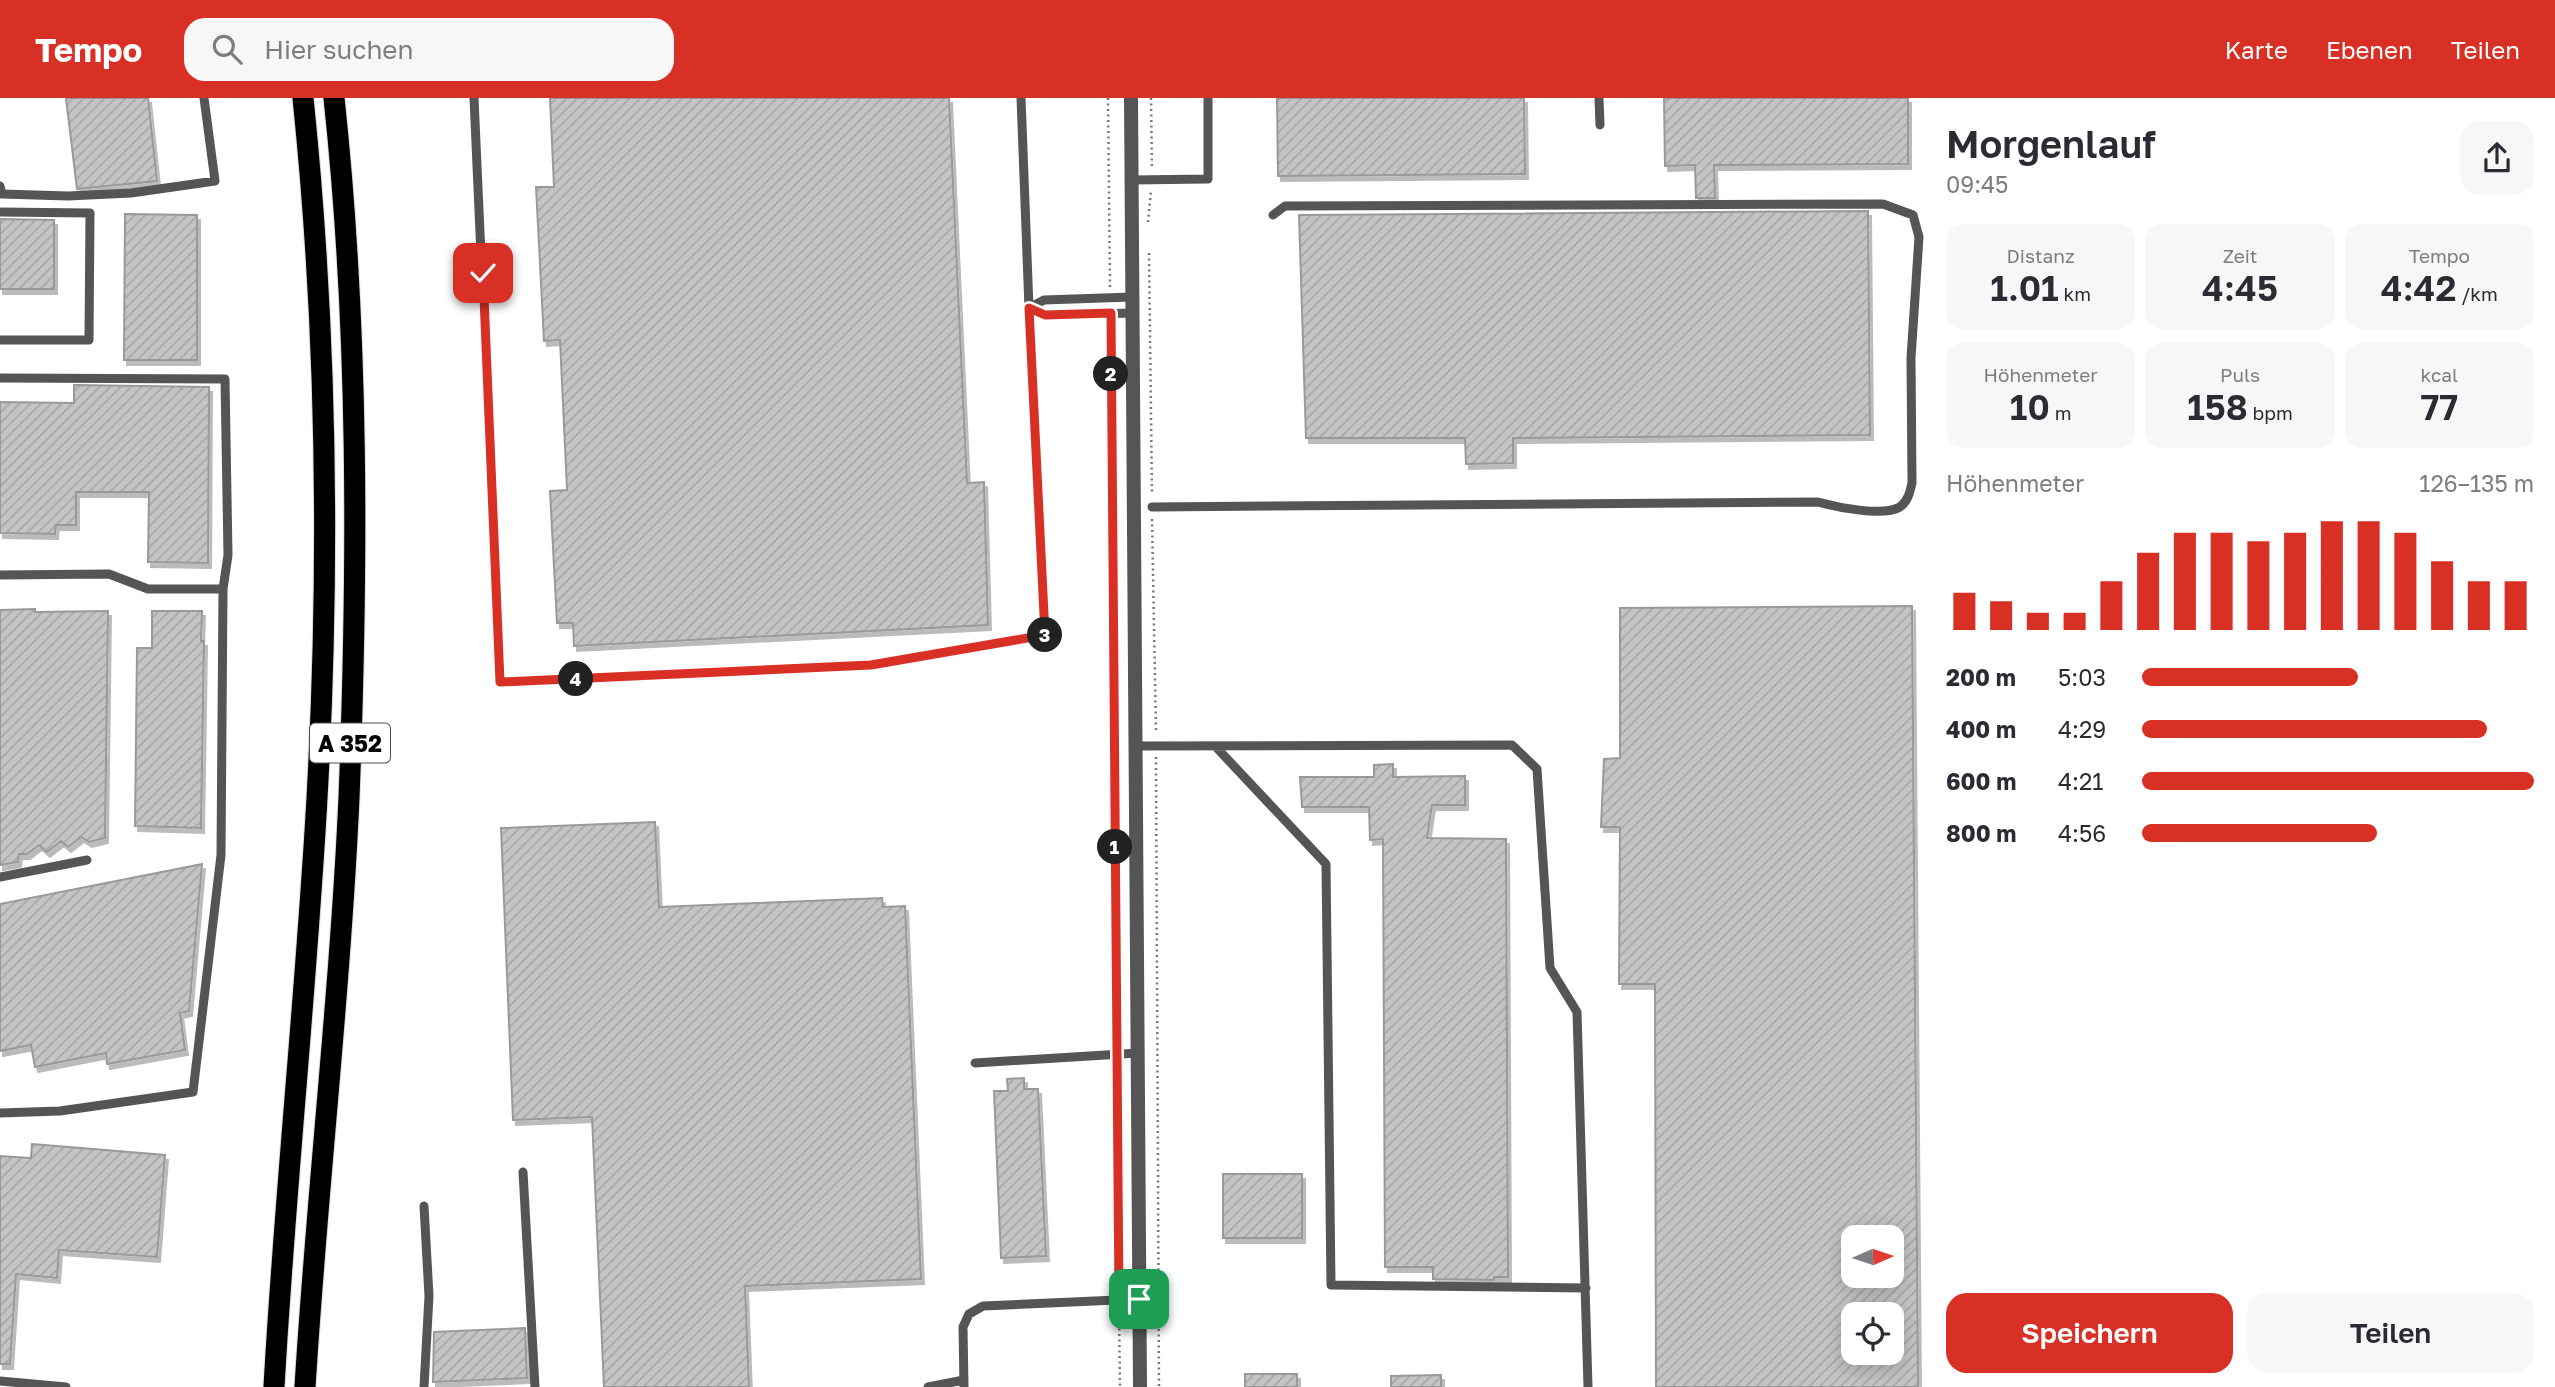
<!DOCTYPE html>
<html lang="de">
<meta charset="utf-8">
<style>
:root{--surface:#fff;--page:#f7f7f7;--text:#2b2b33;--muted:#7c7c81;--accent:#d93025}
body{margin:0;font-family:"Golos Text",sans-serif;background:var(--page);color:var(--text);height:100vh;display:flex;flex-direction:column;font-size:26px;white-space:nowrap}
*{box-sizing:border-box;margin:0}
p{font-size:23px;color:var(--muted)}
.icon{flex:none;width:38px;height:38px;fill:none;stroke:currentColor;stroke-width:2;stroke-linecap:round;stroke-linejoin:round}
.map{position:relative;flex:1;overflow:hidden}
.sheet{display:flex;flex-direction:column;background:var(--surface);width:630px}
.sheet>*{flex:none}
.needle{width:46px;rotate:87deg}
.buttons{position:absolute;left:1841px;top:1127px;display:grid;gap:14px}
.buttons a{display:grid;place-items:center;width:63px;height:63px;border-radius:14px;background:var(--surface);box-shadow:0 4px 18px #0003;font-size:35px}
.pin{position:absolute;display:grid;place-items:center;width:60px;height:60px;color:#fff;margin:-30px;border-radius:14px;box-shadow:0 4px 10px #0006}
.km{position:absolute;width:35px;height:35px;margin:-18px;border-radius:50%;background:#222;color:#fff;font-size:19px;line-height:35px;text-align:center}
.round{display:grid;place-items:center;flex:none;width:74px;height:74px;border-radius:21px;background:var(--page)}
.headline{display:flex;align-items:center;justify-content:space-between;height:119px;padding:0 21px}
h1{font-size:38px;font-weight:600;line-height:52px}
.stats{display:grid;grid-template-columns:repeat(3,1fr);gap:10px;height:119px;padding:7px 21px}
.stats div{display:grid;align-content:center;border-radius:18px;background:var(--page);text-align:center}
.stats b{font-size:35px;font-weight:600}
.stats small{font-size:19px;font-weight:400}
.stats p{font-size:19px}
.chart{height:196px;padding:14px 21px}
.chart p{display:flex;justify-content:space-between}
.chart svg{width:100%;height:126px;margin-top:7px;stroke:var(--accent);stroke-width:6}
.primary-button{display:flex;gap:14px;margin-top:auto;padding:14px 21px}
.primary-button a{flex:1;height:80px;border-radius:21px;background:var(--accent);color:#fff;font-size:28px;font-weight:600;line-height:80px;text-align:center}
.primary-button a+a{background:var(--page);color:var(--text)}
ul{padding:0 21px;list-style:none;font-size:23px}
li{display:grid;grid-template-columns:112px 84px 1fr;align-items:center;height:52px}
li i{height:18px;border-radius:9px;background:var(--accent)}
header{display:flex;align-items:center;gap:42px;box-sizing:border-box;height:98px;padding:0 35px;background:var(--accent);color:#fff}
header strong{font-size:33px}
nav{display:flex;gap:38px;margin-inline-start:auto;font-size:24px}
.search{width:490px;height:63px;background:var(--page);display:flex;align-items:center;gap:18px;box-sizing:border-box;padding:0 24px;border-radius:21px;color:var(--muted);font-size:26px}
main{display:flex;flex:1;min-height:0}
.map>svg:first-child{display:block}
.building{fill:url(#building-hatch);stroke:#999;stroke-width:2;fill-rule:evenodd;filter:url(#shadow)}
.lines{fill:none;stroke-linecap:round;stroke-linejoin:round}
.motorway-casing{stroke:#dbdbdb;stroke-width:23}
.path{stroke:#777;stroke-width:2.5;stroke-dasharray:2 3.5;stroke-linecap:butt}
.service{stroke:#555;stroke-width:9}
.minor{stroke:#555;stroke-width:14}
.motorway{stroke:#000;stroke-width:21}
.route-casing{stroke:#fff;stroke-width:14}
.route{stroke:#d93025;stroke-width:9}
.labels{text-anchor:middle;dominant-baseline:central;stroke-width:6;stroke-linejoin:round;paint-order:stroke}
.shield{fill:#fff;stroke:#4c4c4c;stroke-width:2}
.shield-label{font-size:23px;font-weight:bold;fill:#000}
</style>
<header>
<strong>Tempo</strong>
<div class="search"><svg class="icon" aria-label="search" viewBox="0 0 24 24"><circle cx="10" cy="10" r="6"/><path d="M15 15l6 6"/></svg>Hier suchen</div>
<nav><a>Karte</a><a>Ebenen</a><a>Teilen</a></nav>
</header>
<main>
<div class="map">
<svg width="1925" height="1289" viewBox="0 0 1925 1289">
<defs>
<pattern id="building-hatch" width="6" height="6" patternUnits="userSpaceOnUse" patternTransform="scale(1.75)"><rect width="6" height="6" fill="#c4c4c4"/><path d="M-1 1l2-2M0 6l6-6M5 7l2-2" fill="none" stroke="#a7a7a7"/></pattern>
<filter id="shadow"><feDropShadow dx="3" dy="5" stdDeviation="0" flood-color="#0004"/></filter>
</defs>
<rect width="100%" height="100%" fill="#fff"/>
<!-- building -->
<path class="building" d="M66,0H148L157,83L77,91Z
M550,0H949L967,385L984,384L988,527L574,548L573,525H557L550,393L567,392L560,242L544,243L536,89H554Z
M1277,0H1524L1525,76L1278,78Z
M1664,0H1908V66L1714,67L1715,100H1696L1695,67L1665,68Z
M1868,113L1870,337L1513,340V365L1466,366L1465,340H1306L1299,117Z
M125,116L197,117V262H124Z
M0,121L54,122V191H0Z
M74,287L209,289L208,465L148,464L149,394H76V427H56L55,436L0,435V304L74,305Z
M1912,508L1918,1289H1656L1655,886H1619L1620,729H1601L1604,661L1620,660V510ZM1853,1139H1892V1178H1853ZM1853,1216H1892V1255H1853Z
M35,511V514L108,513L105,740L89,744L81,739L68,749L61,743L47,754L39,747L27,756H19L18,764L0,767V512Z
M152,513H202L201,543H204L201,730L135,728L137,550H152Z
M1393,666V679L1465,678V707H1432L1427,740L1506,741L1508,1179H1494V1182L1433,1181V1169H1385L1383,741L1370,742L1369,709H1302L1300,679H1374V667Z
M655,724L659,809L882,800L883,809L905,808L921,1181L745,1188L749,1289H604L592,1019L513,1022L501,730Z
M202,766L189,913L180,915L185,952L107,966L106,955L35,969L31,947L0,953V806Z
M1024,980V991H1038L1046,1158L1001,1160L994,993H1008L1007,981Z
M32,1046L165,1057L157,1159L59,1152L57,1180L16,1176L10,1266H0V1058L31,1060Z
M1223,1076H1302V1140H1223Z
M525,1230L527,1280L433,1284L434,1234Z
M1245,1276H1297V1289H1245Z
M1441,1277V1289H1391V1278Z"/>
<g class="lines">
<defs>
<path id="motorway" d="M274,1289C285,1092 306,897 317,700C330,467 327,232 303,0
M305,1289C317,1093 340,897 349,700C358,467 359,232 334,0"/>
</defs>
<!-- motorway casing -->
<use href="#motorway" class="motorway-casing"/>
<!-- path -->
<path class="path" d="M1108,0L1110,189
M1151,0L1152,71
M1148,124L1151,92
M1149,155L1152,397
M1111,227L1117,945
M1152,421L1156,635
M1156,659L1159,1289
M1117,969L1119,1190
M1119,1214L1120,1289"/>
<!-- service -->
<path class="service" d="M474,0L500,584L871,567L1045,537L1029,210L1021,0
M1599,0L1600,27
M1131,82L1208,81V0
M0,88L2,96L68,98L131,95L215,83L204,0
M0,114L90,115L89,242H0
M1029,210L1044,202L1132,199
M1029,210L1045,217L1133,215
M0,280L225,281L228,457L223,491
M1152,409L1818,404C1836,409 1883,419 1900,409C1908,403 1910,394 1912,385L1911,260L1919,139L1913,117L1883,106L1285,108L1273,117
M0,477L109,476L148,491H223L221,757L193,994L60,1013L0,1015
M1136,648L1512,647L1537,671L1550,870L1577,914L1588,1289
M1215,648L1326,766L1331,1187L1586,1190
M0,779L87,762
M975,965L1138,955
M523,1074L535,1289
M0,1283L66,1289
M424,1289L429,1198L424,1108
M928,1289L964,1282
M964,1289L963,1229L969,1216L983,1208L1139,1201"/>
<!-- minor -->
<path class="minor" d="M1131,0L1140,1289"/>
<!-- motorway -->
<use href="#motorway" class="motorway"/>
</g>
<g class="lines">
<defs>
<path id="route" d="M483,175L500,584L871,567L1045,537L1029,210L1045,217L1111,215L1119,1201H1139"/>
</defs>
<!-- route casing -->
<use href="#route" class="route-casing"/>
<!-- route -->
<use href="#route" class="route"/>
</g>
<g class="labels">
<!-- shield labels -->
<rect class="shield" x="310" y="625.5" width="80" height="39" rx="5"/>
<g class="shield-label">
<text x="350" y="645">A 352</text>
</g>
</g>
</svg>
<div class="buttons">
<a><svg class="needle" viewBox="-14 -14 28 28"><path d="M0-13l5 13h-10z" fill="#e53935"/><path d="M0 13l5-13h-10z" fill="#7c7c81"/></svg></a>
<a><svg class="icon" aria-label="locate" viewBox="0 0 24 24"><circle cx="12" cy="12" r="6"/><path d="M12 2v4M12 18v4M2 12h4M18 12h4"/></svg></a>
</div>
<div class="pin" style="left:1139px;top:1201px;background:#1e9e55"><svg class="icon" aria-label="arrive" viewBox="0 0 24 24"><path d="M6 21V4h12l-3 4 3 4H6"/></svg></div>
<div class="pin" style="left:483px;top:175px;background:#d93025"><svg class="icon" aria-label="check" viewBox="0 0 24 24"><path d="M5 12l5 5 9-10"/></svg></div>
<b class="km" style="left:1115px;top:749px">1</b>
<b class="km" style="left:1111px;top:276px">2</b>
<b class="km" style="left:1045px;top:537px">3</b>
<b class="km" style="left:576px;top:581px">4</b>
</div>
<section class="sheet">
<div class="headline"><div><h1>Morgenlauf</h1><p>09:45</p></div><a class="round"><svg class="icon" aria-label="share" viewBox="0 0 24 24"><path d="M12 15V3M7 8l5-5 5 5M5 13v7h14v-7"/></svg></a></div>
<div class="stats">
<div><p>Distanz</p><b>1.01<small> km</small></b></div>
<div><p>Zeit</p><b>4:45</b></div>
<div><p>Tempo</p><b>4:42<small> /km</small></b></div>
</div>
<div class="stats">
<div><p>Höhenmeter</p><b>10<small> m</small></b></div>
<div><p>Puls</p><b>158<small> bpm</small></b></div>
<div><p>kcal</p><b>77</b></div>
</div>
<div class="chart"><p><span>Höhenmeter</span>126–135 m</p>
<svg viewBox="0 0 160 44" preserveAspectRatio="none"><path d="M5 44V31M15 44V34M25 44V38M35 44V38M45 44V27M55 44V17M65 44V10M75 44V10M85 44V13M95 44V10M105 44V6M115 44V6M125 44V10M135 44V20M145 44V27M155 44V27"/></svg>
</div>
<ul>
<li><b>200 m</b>5:03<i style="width:55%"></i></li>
<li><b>400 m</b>4:29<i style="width:88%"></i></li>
<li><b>600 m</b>4:21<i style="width:100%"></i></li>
<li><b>800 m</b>4:56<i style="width:60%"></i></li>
</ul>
<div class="primary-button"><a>Speichern</a><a>Teilen</a></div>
</section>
</main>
